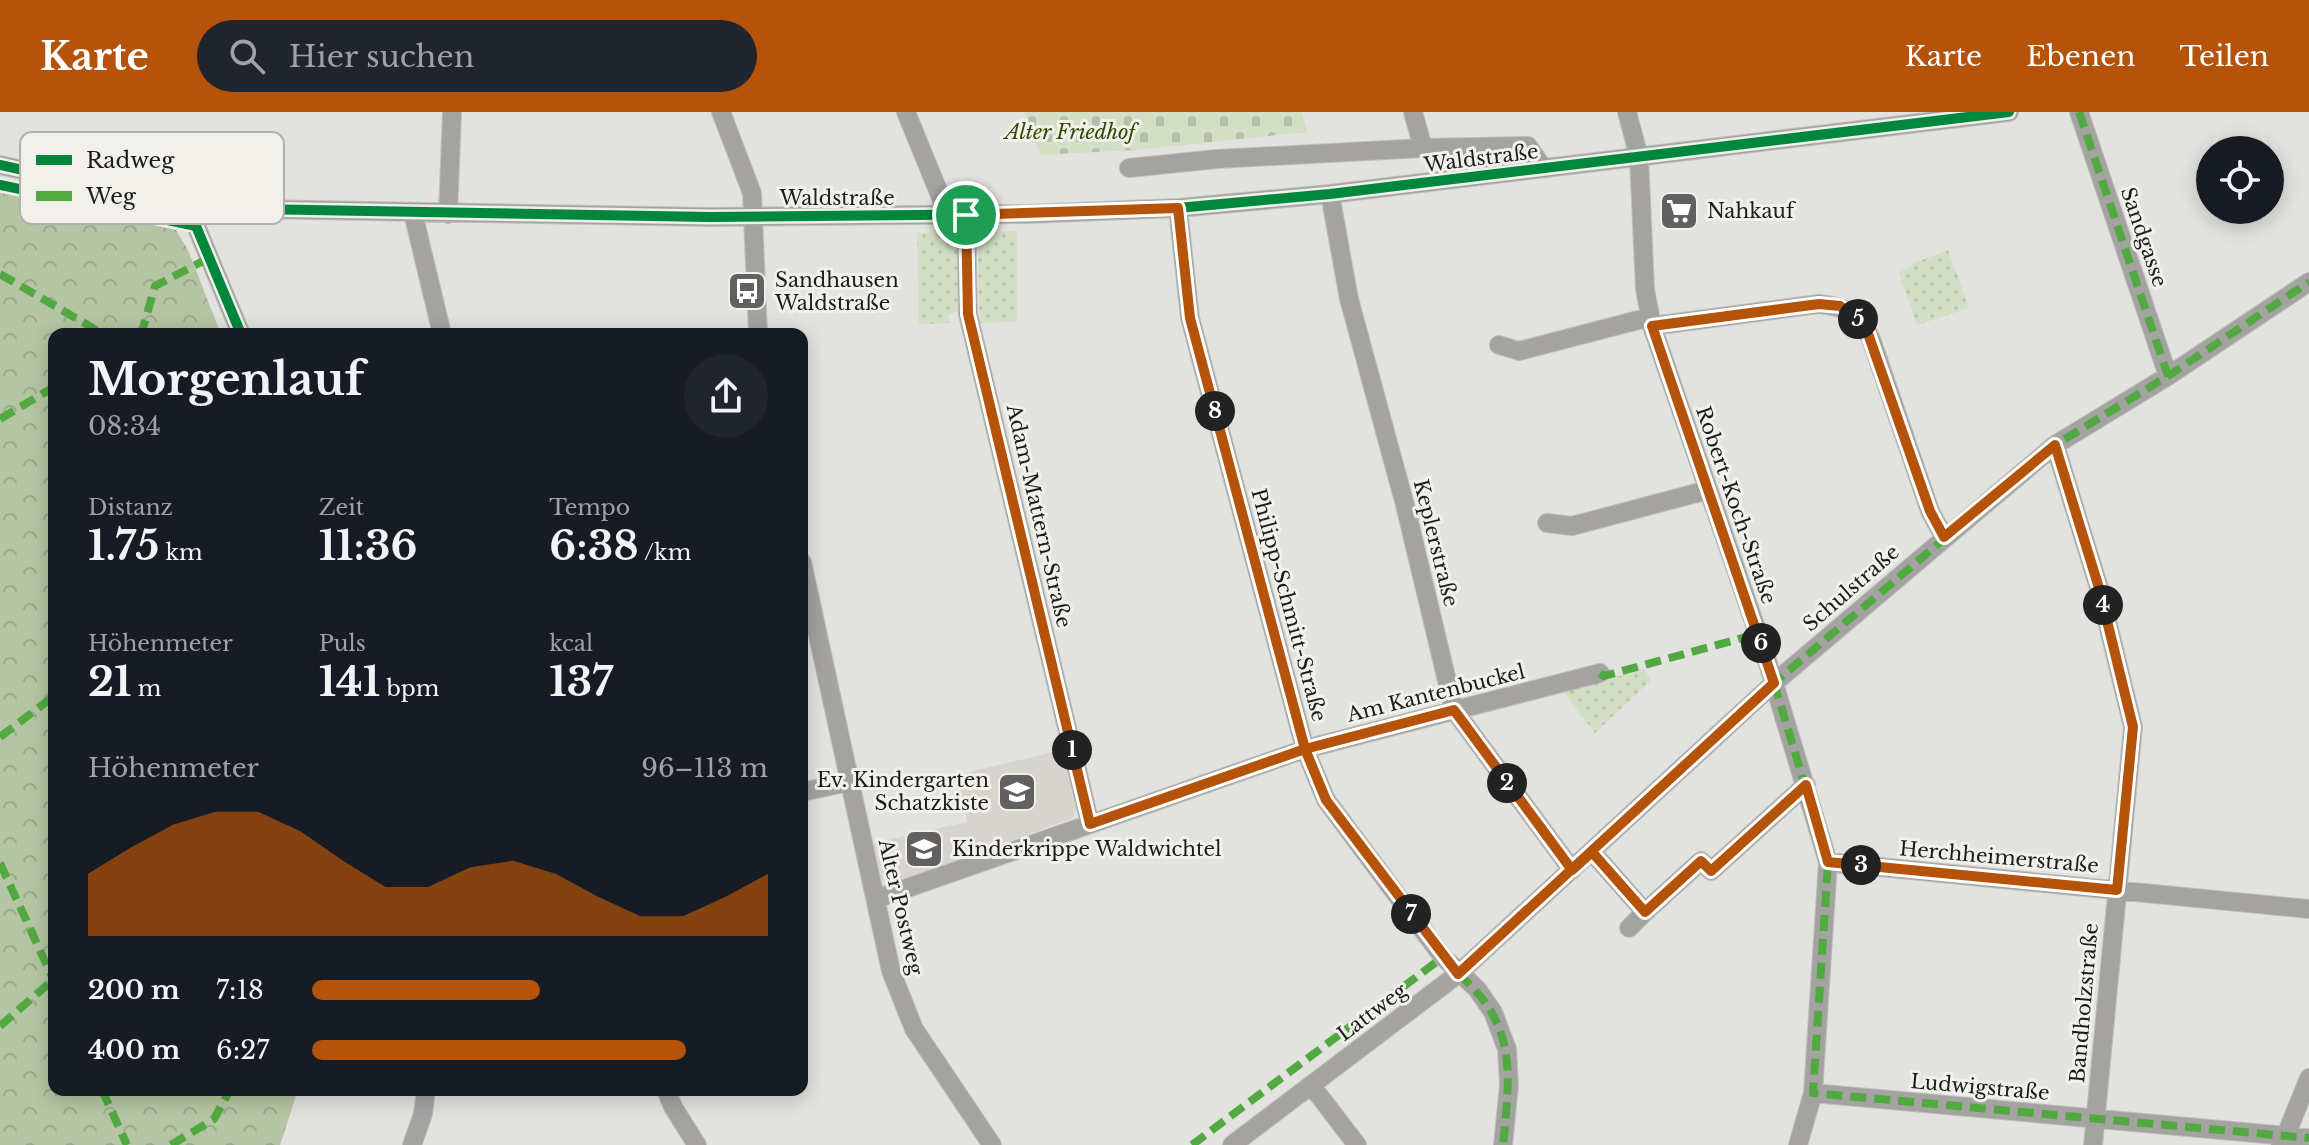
<!DOCTYPE html>
<html lang="de">
<meta charset="utf-8">
<style>
:root{--surface:#171b24;--page:#20242c;--text:#f1f3f6;--muted:#9ea1a6;--accent:#b45309}
body{margin:0;font-family:"Libre Baskerville",serif;background:var(--page);color:var(--text);height:100vh;display:flex;flex-direction:column;font-size:30px;white-space:nowrap}
*{box-sizing:border-box;margin:0}
p{font-size:26px;color:var(--muted)}
.icon{flex:none;width:44px;height:44px;fill:none;stroke:currentColor;stroke-width:2;stroke-linecap:round;stroke-linejoin:round}
.map{position:relative;flex:1;overflow:hidden}
.panel{position:absolute;left:48px;top:216px;width:760px;height:768px;display:flex;flex-direction:column;background:var(--surface);border-radius:16px;box-shadow:0 4px 20px #0003}
.panel>*{flex:none}
.buttons{position:absolute;left:2196px;top:24px;display:grid;gap:16px}
.buttons a{display:grid;place-items:center;width:88px;height:88px;border-radius:50%;background:var(--surface);box-shadow:0 4px 20px #0003;font-size:40px}
.pin{position:absolute;display:grid;place-items:center;width:68px;height:68px;color:#fff;margin:-34px;border:4px solid #fff;border-radius:50%;box-shadow:0 2px 8px #0007}
.km{position:absolute;width:40px;height:40px;margin:-20px;border-radius:50%;background:#222;color:#fff;font-size:22px;line-height:40px;text-align:center}
.round{display:grid;place-items:center;flex:none;width:84px;height:84px;border-radius:42px;background:var(--page)}
.head{display:flex;align-items:center;justify-content:space-between;height:136px;padding:0 40px}
h1{font-size:44px;font-weight:800;line-height:60px}
.stats{display:grid;grid-template-columns:repeat(3,1fr);gap:12px;height:136px;padding:8px 40px}
.stats div{display:grid;align-content:center}
.stats b{font-size:40px;font-weight:800}
.stats small{font-size:22px;font-weight:400}
.stats p{font-size:22px}
.chart{height:224px;padding:16px 40px}
.chart p{display:flex;justify-content:space-between}
.chart svg{width:100%;height:144px;margin-top:8px;fill:var(--accent);opacity:.7}
ul{padding:0 40px;list-style:none;font-size:26px}
li{display:grid;grid-template-columns:128px 96px 1fr;align-items:center;height:60px}
li i{height:20px;border-radius:10px;background:var(--accent)}
header{display:flex;align-items:center;gap:48px;box-sizing:border-box;height:112px;padding:0 40px;background:var(--accent);color:#fff}
header strong{font-size:38px}
nav{display:flex;gap:44px;margin-inline-start:auto;font-size:28px}
.search{width:560px;height:72px;background:var(--page);display:flex;align-items:center;gap:20px;box-sizing:border-box;padding:0 28px;border-radius:44px;color:var(--muted);font-size:30px}
.map>svg:first-child{display:block}
.built{fill:#d6d4cc}
.forest{fill:url(#forest-crowns)}
.cemetery{fill:url(#cemetery-stones)}
.park{fill:url(#park-dots)}
.lines{fill:none;stroke-linecap:round;stroke-linejoin:round}
.minor-casing{stroke:#bebebc;stroke-width:20}
.minor{stroke:#a4a3a2;stroke-width:18}
.quiet{stroke:#52a942;stroke-width:8;stroke-dasharray:16 8;stroke-linecap:butt}
.cycleway-casing{stroke:#f1f0ea;stroke-width:15}
.cycleway{stroke:#00873e;stroke-width:10}
.route-casing{stroke:#fff;stroke-width:16}
.route{stroke:#b45309;stroke-width:10}
.labels{text-anchor:middle;dominant-baseline:central;stroke-width:6;stroke-linejoin:round;paint-order:stroke}
.park-label{font-size:20px;font-style:italic;fill:#2f4a06;stroke:#f1f0ea}
.street-label{font-size:20px;fill:#1d1c1a;stroke:#f1f0ea}
.poi-label{font-size:20px;fill:#1d1c1a;stroke:#f1f0ea;text-anchor:start}
.key{fill:#f1f0ea;stroke:#b1b0ac;stroke-width:2}
.key-label{font-size:22px;fill:#1d1c1a}
</style>
<header>
<strong>Karte</strong>
<div class="search"><svg class="icon" aria-label="search" viewBox="0 0 24 24"><circle cx="10" cy="10" r="6"/><path d="M15 15l6 6"/></svg>Hier suchen</div>
<nav><a>Karte</a><a>Ebenen</a><a>Teilen</a></nav>
</header>
<div class="map">
<svg width="2309" height="1033" viewBox="0 0 2309 1033">
<defs>
<pattern id="forest-crowns" width="20" height="18" patternUnits="userSpaceOnUse" patternTransform="scale(2)"><rect width="20" height="18" fill="#b5c5a3"/><path d="M2 6a3 3 0 1 1 6 0M12 15a3 3 0 1 1 6 0" fill="none" stroke="#9ba98c"/></pattern>
<pattern id="cemetery-stones" width="16" height="16" patternUnits="userSpaceOnUse" patternTransform="scale(2)"><rect width="16" height="16" fill="#d2dfc4"/><path d="M2 7V4a2 2 0 0 1 4 0v3zM10 15v-3a2 2 0 0 1 4 0v3z" fill="#b4bfa8"/></pattern>
<pattern id="park-dots" width="8" height="8" patternUnits="userSpaceOnUse" patternTransform="scale(2)"><rect width="8" height="8" fill="#d2dfc4"/><path d="M2 2h.1M6 6h.1" fill="none" stroke="#b4bfa8" stroke-width="1.8" stroke-linecap="round"/></pattern>
</defs>
<rect width="100%" height="100%" fill="#e2e2de"/>
<!-- built -->
<path class="built" d="M1062,638L1076,698L1073,706L891,772L882,768L874,731L967,710L957,663Z"/>
<!-- forest -->
<path class="forest" d="M0,80L176,118L188,138L221,222H54V978H298L280,1033H0Z"/>
<!-- cemetery -->
<path class="cemetery" d="M1025,0H1302L1307,20L1134,38L1040,43Z"/>
<!-- park -->
<path class="park" d="M1017,119V209L980,211L977,126L986,120Z
M949,120L957,126L958,200L948,202L949,211L919,212L917,121Z
M1948,138L1969,196L1917,213L1899,161L1917,150Z
M1644,557L1651,568L1595,621L1563,580Z"/>
<g class="lines">
<defs>
<path id="minor" d="M721,0L752,81L758,222
M906,0L948,103
M1413,0L1423,36L1528,34L1543,56
M1627,0L1639,45L1645,177L1652,214L1766,545L1828,750L1813,981L1798,1033
M2079,0L2168,264
M0,53L194,96L710,105L1027,102L1178,96L1330,82L2009,0
M1129,56L1217,47L1423,36
M1330,82L1349,187L1405,393L1454,598L1572,758
M194,96L196,114L241,222
M1178,96L1190,206L1305,637L1326,688L1443,845L1477,877L1493,900L1507,937L1509,973L1503,1033
M413,101L442,222
M448,102L452,0
M966,103L968,202L1090,712
M1652,214L1819,192C1847,195 1859,201 1871,227L1930,399L1944,425
M1499,233L1519,239L1650,205
M2055,333L2099,476L2133,615L2093,1033
M1547,411L1572,414L1708,378
M802,450L891,859L914,917L992,1033
M802,680L849,670
M1592,740L1645,800L1701,749L1711,759L1806,673
M1828,750L2309,797
M876,787L1305,637L1600,561
M1629,816L1645,800
M1311,973L1357,1033
M666,978L673,995L697,1033
M1813,981L2309,1026
M412,1033L423,1002L426,978
M1232,1033L1458,862L1774,571L2055,333L2168,264L2309,170
M2280,1033L2286,1023L2309,966"/>
</defs>
<!-- minor casing -->
<use href="#minor" class="minor-casing"/>
<!-- minor -->
<use href="#minor" class="minor"/>
<!-- quiet -->
<path class="quiet" d="M2079,0L2168,264
M0,162L103,222
M138,222L143,216L155,174L209,146
M0,307L54,275
M2055,333L2063,359
M1930,399L1944,425
M1600,561L1604,564L1757,522
M1774,571L1828,750L1813,981L2309,1026
M1718,623L1774,571L2055,333L2168,264L2309,170
M0,625L54,584
M0,751L54,869
M1458,862C1518,912 1510,963 1503,1033
M0,914L54,867
M102,978L127,1033
M171,1033L214,1007L230,978
M1192,1033L1443,845"/>
<defs>
<path id="cycleway" d="M0,53L194,96L710,105L1027,102L1178,96L1330,82L2009,0
M0,73L196,114
M195,104L196,114L241,222"/>
</defs>
<!-- cycleway casing -->
<use href="#cycleway" class="cycleway-casing"/>
<!-- cycleway -->
<use href="#cycleway" class="cycleway"/>
</g>
<g class="lines">
<defs>
<path id="route" d="M966,103L968,202L1090,712L1305,637L1454,598L1572,758L1592,740L1645,800L1701,749L1711,759L1806,673L1828,750L2117,778L2133,615L2099,476L2055,333L1944,425L1930,399L1865,213L1840,194L1819,192L1652,214L1774,571L1458,862L1326,688L1305,637L1190,206L1178,96L966,103"/>
</defs>
<!-- route casing -->
<use href="#route" class="route-casing"/>
<!-- route -->
<use href="#route" class="route"/>
</g>
<!-- icons -->
<defs>
<symbol id="supermarket-square" viewBox="-11 -11 22 22"><rect x="-9" y="-9" width="18" height="18" rx="4" fill="#62615f" stroke="#f1f0ea"/><path d="M-6-5.5h2.5l.6 2H6L4.5 2H-2.5L-4.4-4H-6ZM-1.5 3.2a1.3 1.3 0 1 0 .1 0ZM3 3.2a1.3 1.3 0 1 0 .1 0Z" fill="#fff"/></symbol>
<symbol id="bus-square" viewBox="-11 -11 22 22"><rect x="-9" y="-9" width="18" height="18" rx="4" fill="#62615f" stroke="#f1f0ea"/><path d="M-5-6H5V4H4V6H2V4H-2V6H-4V4H-5ZM-3.5-4V0h7V-4ZM-3.5 1.2v1.5H-2V1.2ZM2 1.2v1.5H3.5V1.2Z" fill="#fff"/></symbol>
<symbol id="school-square" viewBox="-11 -11 22 22"><rect x="-9" y="-9" width="18" height="18" rx="4" fill="#62615f" stroke="#f1f0ea"/><path d="M0-5L7-2L0 1L-7-2ZM-4 1L0 2.5L4 1V4Q0 6-4 4Z" fill="#fff"/></symbol>
</defs>
<g fill-rule="evenodd">
<use href="#supermarket-square" x="1657" y="77" width="44" height="44"/>
<use href="#bus-square" x="725" y="157" width="44" height="44"/>
<use href="#school-square" x="995" y="658" width="44" height="44"/>
<use href="#school-square" x="902" y="715" width="44" height="44"/>
</g>
<g class="labels">
<!-- park labels -->
<g class="park-label">
<text x="1070" y="20">Alter Friedhof</text>
</g>
<!-- street labels -->
<g class="street-label">
<text transform="translate(1481 46) rotate(-7)">Waldstraße</text>
<text x="837" y="86">Waldstraße</text>
<text transform="translate(2144 125) rotate(71)">Sandgasse</text>
<text transform="translate(1736 393) rotate(71)">Robert-Koch-Straße</text>
<text transform="translate(1039 404) rotate(77)">Adam-Mattern-Straße</text>
<text transform="translate(1436 431) rotate(76)">Keplerstraße</text>
<text transform="translate(1851 476) rotate(-41)">Schulstraße</text>
<text transform="translate(1289 493) rotate(75)">Philipp-Schmitt-Straße</text>
<text transform="translate(1436 581) rotate(-14)">Am Kantenbuckel</text>
<text transform="translate(1999 745) rotate(5)">Herchheimerstraße</text>
<text transform="translate(901 795) rotate(77)">Alter Postweg</text>
<text transform="translate(2084 891) rotate(-85)">Bandholzstraße</text>
<text transform="translate(1372 900) rotate(-37)">Lattweg</text>
<text transform="translate(1980 975) rotate(5)">Ludwigstraße</text>
</g>
<!-- poi labels -->
<g class="poi-label">
<text x="1707" y="99">Nahkauf</text>
<text x="775" y="168">Sandhausen<tspan x="775" dy="23">Waldstraße</tspan></text>
<text x="989" y="668" text-anchor="end">Ev. Kindergarten<tspan x="989" dy="23">Schatzkiste</tspan></text>
<text x="952" y="737">Kinderkrippe Waldwichtel</text>
</g>
</g>
<!-- legend -->
<rect x="20" y="20" width="264" height="92" rx="12" class="key"/>
<rect x="36" y="43" width="36" height="10" fill="#00873e"/>
<rect x="36" y="79" width="36" height="10" fill="#52a942"/>
<g class="key-label">
<text x="86" y="56">Radweg</text>
<text x="86" y="92">Weg</text>
</g>
</svg>
<div class="buttons">
<a><svg class="icon" aria-label="locate" viewBox="0 0 24 24"><circle cx="12" cy="12" r="6"/><path d="M12 2v4M12 18v4M2 12h4M18 12h4"/></svg></a>
</div>
<div class="pin" style="left:966px;top:103px;background:#1e9e55"><svg class="icon" aria-label="arrive" viewBox="0 0 24 24"><path d="M6 21V4h12l-3 4 3 4H6"/></svg></div>
<b class="km" style="left:1072px;top:638px">1</b>
<b class="km" style="left:1507px;top:671px">2</b>
<b class="km" style="left:1861px;top:753px">3</b>
<b class="km" style="left:2103px;top:493px">4</b>
<b class="km" style="left:1858px;top:207px">5</b>
<b class="km" style="left:1761px;top:531px">6</b>
<b class="km" style="left:1411px;top:802px">7</b>
<b class="km" style="left:1215px;top:299px">8</b>
<section class="panel">
<div class="head"><div><h1>Morgenlauf</h1><p>08:34</p></div><a class="round"><svg class="icon" aria-label="share" viewBox="0 0 24 24"><path d="M12 15V3M7 8l5-5 5 5M5 13v7h14v-7"/></svg></a></div>
<div class="stats">
<div><p>Distanz</p><b>1.75<small> km</small></b></div>
<div><p>Zeit</p><b>11:36</b></div>
<div><p>Tempo</p><b>6:38<small> /km</small></b></div>
</div>
<div class="stats">
<div><p>Höhenmeter</p><b>21<small> m</small></b></div>
<div><p>Puls</p><b>141<small> bpm</small></b></div>
<div><p>kcal</p><b>137</b></div>
</div>
<div class="chart"><p><span>Höhenmeter</span>96–113 m</p>
<svg viewBox="0 0 160 44" preserveAspectRatio="none"><path d="M0 44V25L10 17L20 10L30 6L40 6L50 12L60 21L70 29L80 29L90 23L100 21L110 25L120 32L130 38L140 38L150 32L160 25V44z"/></svg>
</div>
<ul>
<li><b>200 m</b>7:18<i style="width:50%"></i></li>
<li><b>400 m</b>6:27<i style="width:82%"></i></li>
</ul>
</section>
</div>
